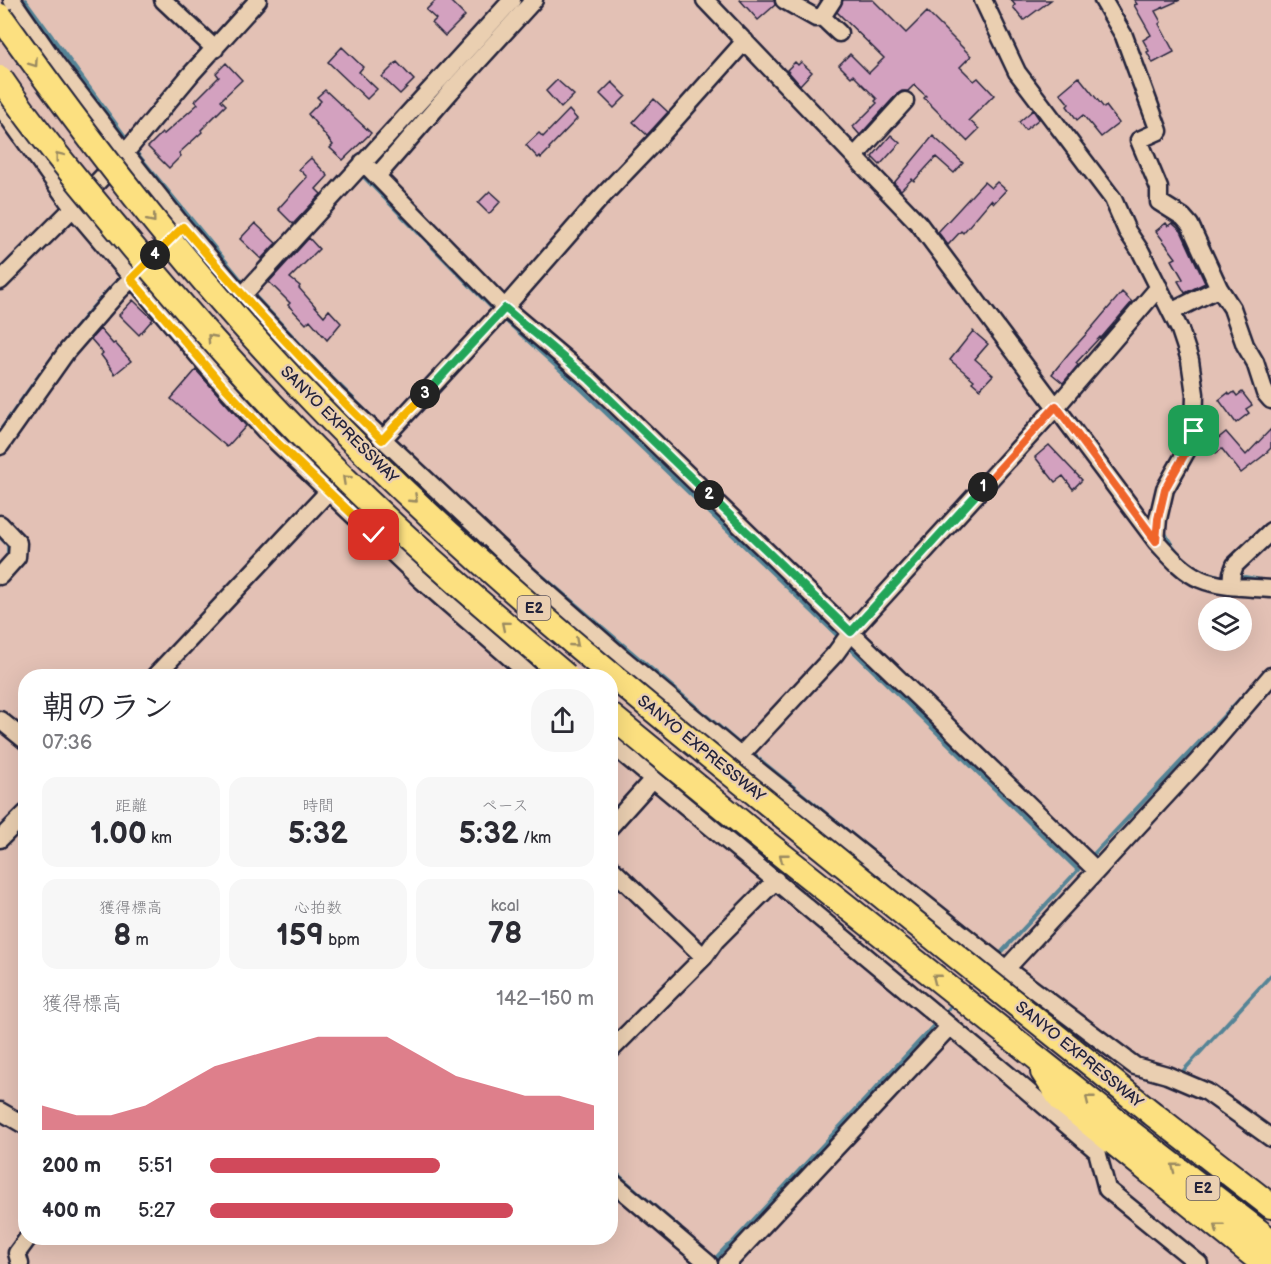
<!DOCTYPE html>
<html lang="ja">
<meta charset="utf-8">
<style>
:root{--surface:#fff;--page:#f7f7f7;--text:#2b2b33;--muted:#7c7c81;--accent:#d1495b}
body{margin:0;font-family:"Balsamiq Sans","Klee One",sans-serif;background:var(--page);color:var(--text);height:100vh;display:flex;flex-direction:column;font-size:22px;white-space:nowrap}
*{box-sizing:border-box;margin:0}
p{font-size:20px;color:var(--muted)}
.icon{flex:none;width:33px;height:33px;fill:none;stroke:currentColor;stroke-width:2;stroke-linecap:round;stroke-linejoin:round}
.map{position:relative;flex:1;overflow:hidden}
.panel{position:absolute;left:18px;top:669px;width:600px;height:576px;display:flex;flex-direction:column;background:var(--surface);border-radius:24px;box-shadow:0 6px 24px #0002}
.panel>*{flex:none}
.fabs{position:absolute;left:1198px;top:597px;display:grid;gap:12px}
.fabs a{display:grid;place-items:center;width:54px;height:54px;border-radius:50%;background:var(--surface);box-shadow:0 6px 24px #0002;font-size:30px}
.pin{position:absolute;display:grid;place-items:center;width:51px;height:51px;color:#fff;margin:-26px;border-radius:12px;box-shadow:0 3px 9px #0006}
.km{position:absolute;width:30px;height:30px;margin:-15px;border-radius:50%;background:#222;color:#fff;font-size:16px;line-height:30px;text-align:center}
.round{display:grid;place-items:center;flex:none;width:63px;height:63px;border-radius:24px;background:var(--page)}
.headline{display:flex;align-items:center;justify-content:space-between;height:102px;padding:0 24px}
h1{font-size:33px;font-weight:800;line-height:45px}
.figures{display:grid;grid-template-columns:repeat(3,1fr);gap:9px;height:102px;padding:6px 24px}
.figures div{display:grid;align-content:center;border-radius:15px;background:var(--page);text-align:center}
.figures b{font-size:30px;font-weight:800}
.figures small{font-size:16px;font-weight:400}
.figures p{font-size:16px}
.chart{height:168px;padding:12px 24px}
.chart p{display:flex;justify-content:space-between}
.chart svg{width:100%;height:108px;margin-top:6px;fill:var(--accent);opacity:.7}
ul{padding:0 24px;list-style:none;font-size:20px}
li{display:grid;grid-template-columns:96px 72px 1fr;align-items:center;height:45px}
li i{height:15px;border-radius:8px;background:var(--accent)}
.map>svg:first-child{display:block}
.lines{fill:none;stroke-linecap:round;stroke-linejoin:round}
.stream{stroke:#558496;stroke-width:4}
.building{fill:#d3a1bf;stroke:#22223b;stroke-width:1.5}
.minor-casing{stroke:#22223b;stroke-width:21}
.highway-casing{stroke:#22223b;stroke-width:28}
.minor{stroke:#eacfb1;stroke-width:16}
.highway{stroke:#fce080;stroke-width:24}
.highway-bridge-casing{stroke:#22223b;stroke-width:28;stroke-linecap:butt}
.highway-bridge{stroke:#fce080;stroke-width:24}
.oneway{stroke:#9a8a61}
.split-1-casing{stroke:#fff;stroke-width:12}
.split-2-casing{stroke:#fff;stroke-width:12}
.split-3-casing{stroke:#fff;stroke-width:12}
.split-4-casing{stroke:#fff;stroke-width:12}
.split-5-casing{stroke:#fff;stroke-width:12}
.split-1{stroke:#f0652b;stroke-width:8}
.split-2{stroke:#22a559;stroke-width:8}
.split-3{stroke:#22a559;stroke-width:8}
.split-4{stroke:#f5b400;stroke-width:8}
.split-5{stroke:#f5b400;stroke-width:8}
.labels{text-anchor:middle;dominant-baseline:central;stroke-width:5;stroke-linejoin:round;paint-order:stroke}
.shield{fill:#eacfb1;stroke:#5e565e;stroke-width:1.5}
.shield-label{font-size:15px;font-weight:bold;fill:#22223b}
.street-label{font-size:16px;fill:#22223b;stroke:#eacfb1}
</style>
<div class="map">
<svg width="1271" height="1264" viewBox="0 0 1271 1264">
<rect width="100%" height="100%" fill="#e3c1b5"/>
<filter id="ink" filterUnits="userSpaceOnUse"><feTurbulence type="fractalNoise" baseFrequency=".0167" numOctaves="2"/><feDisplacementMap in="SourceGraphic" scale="12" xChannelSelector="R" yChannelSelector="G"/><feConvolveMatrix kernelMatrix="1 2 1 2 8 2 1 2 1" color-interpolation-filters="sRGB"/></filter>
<g filter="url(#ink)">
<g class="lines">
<!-- stream -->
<path class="stream" d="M25,0L129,142
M515,8L523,0
M135,151L246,286
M372,166L391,145
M368,172L364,177L495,311
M251,292L333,379L386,431
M503,318L579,387L841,639
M0,431C38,376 76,322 123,275
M1164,529C1167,543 1183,559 1195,567C1203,572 1213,575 1223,577
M0,537L8,545V556
M534,569L743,747
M1236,578L1245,577L1261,580
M846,644L1078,870L997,957
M749,751L902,875
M1091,857L1252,686
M944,1014L955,1002
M1184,1070L1271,975
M610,1168L680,1228
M713,1261L726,1247L731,1244L937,1022"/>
</g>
<!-- building -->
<path class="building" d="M436,0H449L465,16L445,36L432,23L436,19L426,10Z
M740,0H774L775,5L758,20Z
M843,0H873L906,33L927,12L971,56L960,67L974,81L978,78L994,95L969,120L979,129L967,141L924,98L926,96L914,85L908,91H902L897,94L860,135L853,127L877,103L875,101L877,99L853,75L851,77L839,65L850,54L869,73L884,58L837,12Z
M1011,0H1051L1024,20L1013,7L1015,5Z
M1134,0H1180L1155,11L1161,22L1159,24L1174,52L1153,63L1147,52L1149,51L1143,40L1151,35L1134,5L1137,4Z
M342,47L363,67L359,72L377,89L367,99L328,62Z
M397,62L414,80L400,94L382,77Z
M795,62L798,65L801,62L812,72L800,85L787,70Z
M226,63L242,80L221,100L226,105L201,130L202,132L179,153L181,156L169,168L148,147L162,133L164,134L198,104L195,101L219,77L216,73Z
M1079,77L1104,108L1106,106L1119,123L1101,137L1083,115L1077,120L1067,106L1069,104L1060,93Z
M557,80L574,95L561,108L546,91Z
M612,82L626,96L614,108L600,94Z
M325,90L371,133L343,160L330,148L333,145L308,114L321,101L317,97Z
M654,99L668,112L647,135L633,122Z
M569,110L577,119L549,148L550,149L541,158L540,156L538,158L526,145L539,133L543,137Z
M1033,110L1039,119L1025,130L1019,122Z
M891,135L900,143L880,165L872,157Z
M933,136L963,163L954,173L936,157L914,181L912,179L901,190L894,183Z
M311,158L328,176L316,189L321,194L293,224L278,209L307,177L299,169Z
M984,182L991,188L997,182L1006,190L994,203L991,200L963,233L961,231L948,245L938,232Z
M490,191L501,201L489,214L478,203Z
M255,223L276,243L261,259L240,239Z
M1166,223L1168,226L1172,223L1181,231L1205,283L1185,293L1178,281L1183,279L1172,260L1176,258L1156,231Z
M309,238L319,249L290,278L300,286L299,288L324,316L329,310L341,323L327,340L310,320L306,324L288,305L290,303L269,282Z
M1122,292L1132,302L1101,338L1100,337L1076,363L1078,365L1063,383L1052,374L1069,353L1089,331Z
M133,300L153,319L139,335L119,315Z
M100,329L113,344L115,343L131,361L115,374L101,355L103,353L91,339Z
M973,331L988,344L975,359L993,375L980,389L972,382L974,380L950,360Z
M196,370L246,426L227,447L171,399Z
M1234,392L1237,396L1242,392L1252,405L1246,409L1249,413L1236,423L1219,400L1228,393L1230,395Z
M1271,429V448L1263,456L1241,473L1222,449L1216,453L1210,445L1226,432L1246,455Z
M1049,445L1082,480L1073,489L1063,476L1055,482L1035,457Z"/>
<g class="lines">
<defs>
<path id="minor" d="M12,0L57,65L125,153L181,224L242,296L336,395L531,578L620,656L740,756L1006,969L1135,1066L1167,1075L1207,1092L1271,1138
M163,0L215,49
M705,0L919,224L1156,541C1169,555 1182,571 1200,579C1221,588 1248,587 1271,589
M784,0L816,18L822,17
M833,0L822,17L839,33
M983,0L1017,72L1113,199L1127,231L1141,252L1180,330L1190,360L1195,394L1194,431L1187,450L1165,489L1158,519L1156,541
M1103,0L1124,36L1159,131L1139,140L1159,188V202L1183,217L1190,225L1219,288L1232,308L1245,345L1255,362L1265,393L1271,400
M0,106L73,208L218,379L267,433L419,578L531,676
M855,156L905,101
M363,162L505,308L590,380L1096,870
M377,176L451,91L534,0
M0,281L73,208L125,153L191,74L258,0
M242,296L512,0
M1171,312L1219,288
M382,440L501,312L598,201L662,134L745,41
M0,446L67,351L119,291L178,232
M0,524L18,543L17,557L0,576
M1231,586L1232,573L1235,565L1271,531
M155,676L328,492
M0,720L26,741
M610,743L1018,1083L1097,1151L1107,1189L1199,1264
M740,756L835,654L851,632L1056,407L1159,287
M610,827L653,779
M0,839L26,813
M610,867L704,957
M1006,969L1198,761L1271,676
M610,1051L704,957L716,940L776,880
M0,1111L26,1126
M610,1180L709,1264
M20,1264L17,1253L28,1238
M727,1264L950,1026"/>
<path id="highway" d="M610,715L753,832L1135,1136L1271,1241
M1043,1072L1062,1101L1264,1264
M1153,1114L1271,1206"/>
</defs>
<!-- minor casing -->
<use href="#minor" class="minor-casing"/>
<!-- highway casing -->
<use href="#highway" class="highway-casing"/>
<!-- minor -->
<use href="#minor" class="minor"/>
<!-- highway -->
<use href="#highway" class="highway"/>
<defs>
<path id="highway-bridge" d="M0,16C87,138 178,257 281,367C421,518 580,651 740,781C877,893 1015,1003 1153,1114
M0,78C40,137 87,192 132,246C198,325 266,402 340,474C412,545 489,611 566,676"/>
</defs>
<!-- highway-bridge casing -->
<use href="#highway-bridge" class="highway-bridge-casing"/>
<!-- highway-bridge -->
<use href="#highway-bridge" class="highway-bridge"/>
</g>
<!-- one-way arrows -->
<defs><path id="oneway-chevron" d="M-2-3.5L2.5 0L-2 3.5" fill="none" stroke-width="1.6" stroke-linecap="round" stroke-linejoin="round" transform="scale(1.5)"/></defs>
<g class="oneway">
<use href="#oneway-chevron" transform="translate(34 63) rotate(55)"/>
<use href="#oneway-chevron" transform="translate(59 156) rotate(-128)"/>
<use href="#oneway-chevron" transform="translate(152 219) rotate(51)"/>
<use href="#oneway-chevron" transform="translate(211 338) rotate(-132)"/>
<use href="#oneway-chevron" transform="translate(346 479) rotate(-137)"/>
<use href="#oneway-chevron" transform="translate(414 499) rotate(43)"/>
<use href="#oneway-chevron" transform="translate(505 625) rotate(-140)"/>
<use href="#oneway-chevron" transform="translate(575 643) rotate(41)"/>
<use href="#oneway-chevron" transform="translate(783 857) rotate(-142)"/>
<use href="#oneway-chevron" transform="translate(936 978) rotate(-142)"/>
<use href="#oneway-chevron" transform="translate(1089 1099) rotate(-142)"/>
<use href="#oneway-chevron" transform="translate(1175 1167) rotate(-142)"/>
<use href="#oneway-chevron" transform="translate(1218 1227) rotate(-141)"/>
</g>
</g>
<g class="lines" filter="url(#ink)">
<defs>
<path id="split-1" d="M983,487L1056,406L1156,541L1158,519L1165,489L1187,450L1194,431"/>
<path id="split-2" d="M709,495L851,632L983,487"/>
<path id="split-3" d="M425,394L505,308L590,380L709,495"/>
<path id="split-4" d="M155,255L183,227C247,301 312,372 382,440L425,394"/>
<path id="split-5" d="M155,255L131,279L218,380L267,433L374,535"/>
</defs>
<!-- split-1 casing -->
<use href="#split-1" class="split-1-casing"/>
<!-- split-2 casing -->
<use href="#split-2" class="split-2-casing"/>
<!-- split-3 casing -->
<use href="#split-3" class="split-3-casing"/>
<!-- split-4 casing -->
<use href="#split-4" class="split-4-casing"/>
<!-- split-5 casing -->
<use href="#split-5" class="split-5-casing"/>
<!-- split-1 -->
<use href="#split-1" class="split-1"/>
<!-- split-2 -->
<use href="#split-2" class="split-2"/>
<!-- split-3 -->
<use href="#split-3" class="split-3"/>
<!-- split-4 -->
<use href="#split-4" class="split-4"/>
<!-- split-5 -->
<use href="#split-5" class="split-5"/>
</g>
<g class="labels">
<!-- shield labels -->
<g class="shield">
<rect x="517.5" y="596" width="33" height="24" rx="4.5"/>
<rect x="1186.5" y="1176" width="33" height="24" rx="4.5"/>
</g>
<g class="shield-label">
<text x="534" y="608">E2</text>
<text x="1203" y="1188">E2</text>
</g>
<!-- street labels -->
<g class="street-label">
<text transform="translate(339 425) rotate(45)">SANYO EXPRESSWAY</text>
<text transform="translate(701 749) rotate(39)">SANYO EXPRESSWAY</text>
<text transform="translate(1079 1055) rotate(39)">SANYO EXPRESSWAY</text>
</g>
</g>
</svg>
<div class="fabs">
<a><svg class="icon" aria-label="layers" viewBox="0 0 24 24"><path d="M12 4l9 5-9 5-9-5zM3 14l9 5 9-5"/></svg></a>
</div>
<div class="pin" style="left:1194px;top:431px;background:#1e9e55"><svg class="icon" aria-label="arrive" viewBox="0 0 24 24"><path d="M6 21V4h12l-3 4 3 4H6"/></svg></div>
<div class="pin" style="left:374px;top:535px;background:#d93025"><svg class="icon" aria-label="check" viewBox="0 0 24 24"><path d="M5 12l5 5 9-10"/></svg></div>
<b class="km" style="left:983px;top:487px">1</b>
<b class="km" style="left:709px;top:495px">2</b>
<b class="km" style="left:425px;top:394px">3</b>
<b class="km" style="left:155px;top:255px">4</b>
<section class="panel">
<div class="headline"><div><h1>朝のラン</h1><p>07:36</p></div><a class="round"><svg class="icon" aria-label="share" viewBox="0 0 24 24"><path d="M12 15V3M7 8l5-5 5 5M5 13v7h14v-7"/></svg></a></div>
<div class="figures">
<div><p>距離</p><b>1.00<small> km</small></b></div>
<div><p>時間</p><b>5:32</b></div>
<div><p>ペース</p><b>5:32<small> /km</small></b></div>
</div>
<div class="figures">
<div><p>獲得標高</p><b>8<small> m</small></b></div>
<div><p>心拍数</p><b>159<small> bpm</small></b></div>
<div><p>kcal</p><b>78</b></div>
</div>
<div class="chart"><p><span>獲得標高</span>142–150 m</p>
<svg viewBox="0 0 160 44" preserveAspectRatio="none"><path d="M0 44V34L10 38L20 38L30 34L40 26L50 18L60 14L70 10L80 6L90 6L100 6L110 14L120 22L130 26L140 30L150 30L160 34V44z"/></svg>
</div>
<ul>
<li><b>200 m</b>5:51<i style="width:60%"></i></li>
<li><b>400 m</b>5:27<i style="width:79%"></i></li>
</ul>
</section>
</div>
